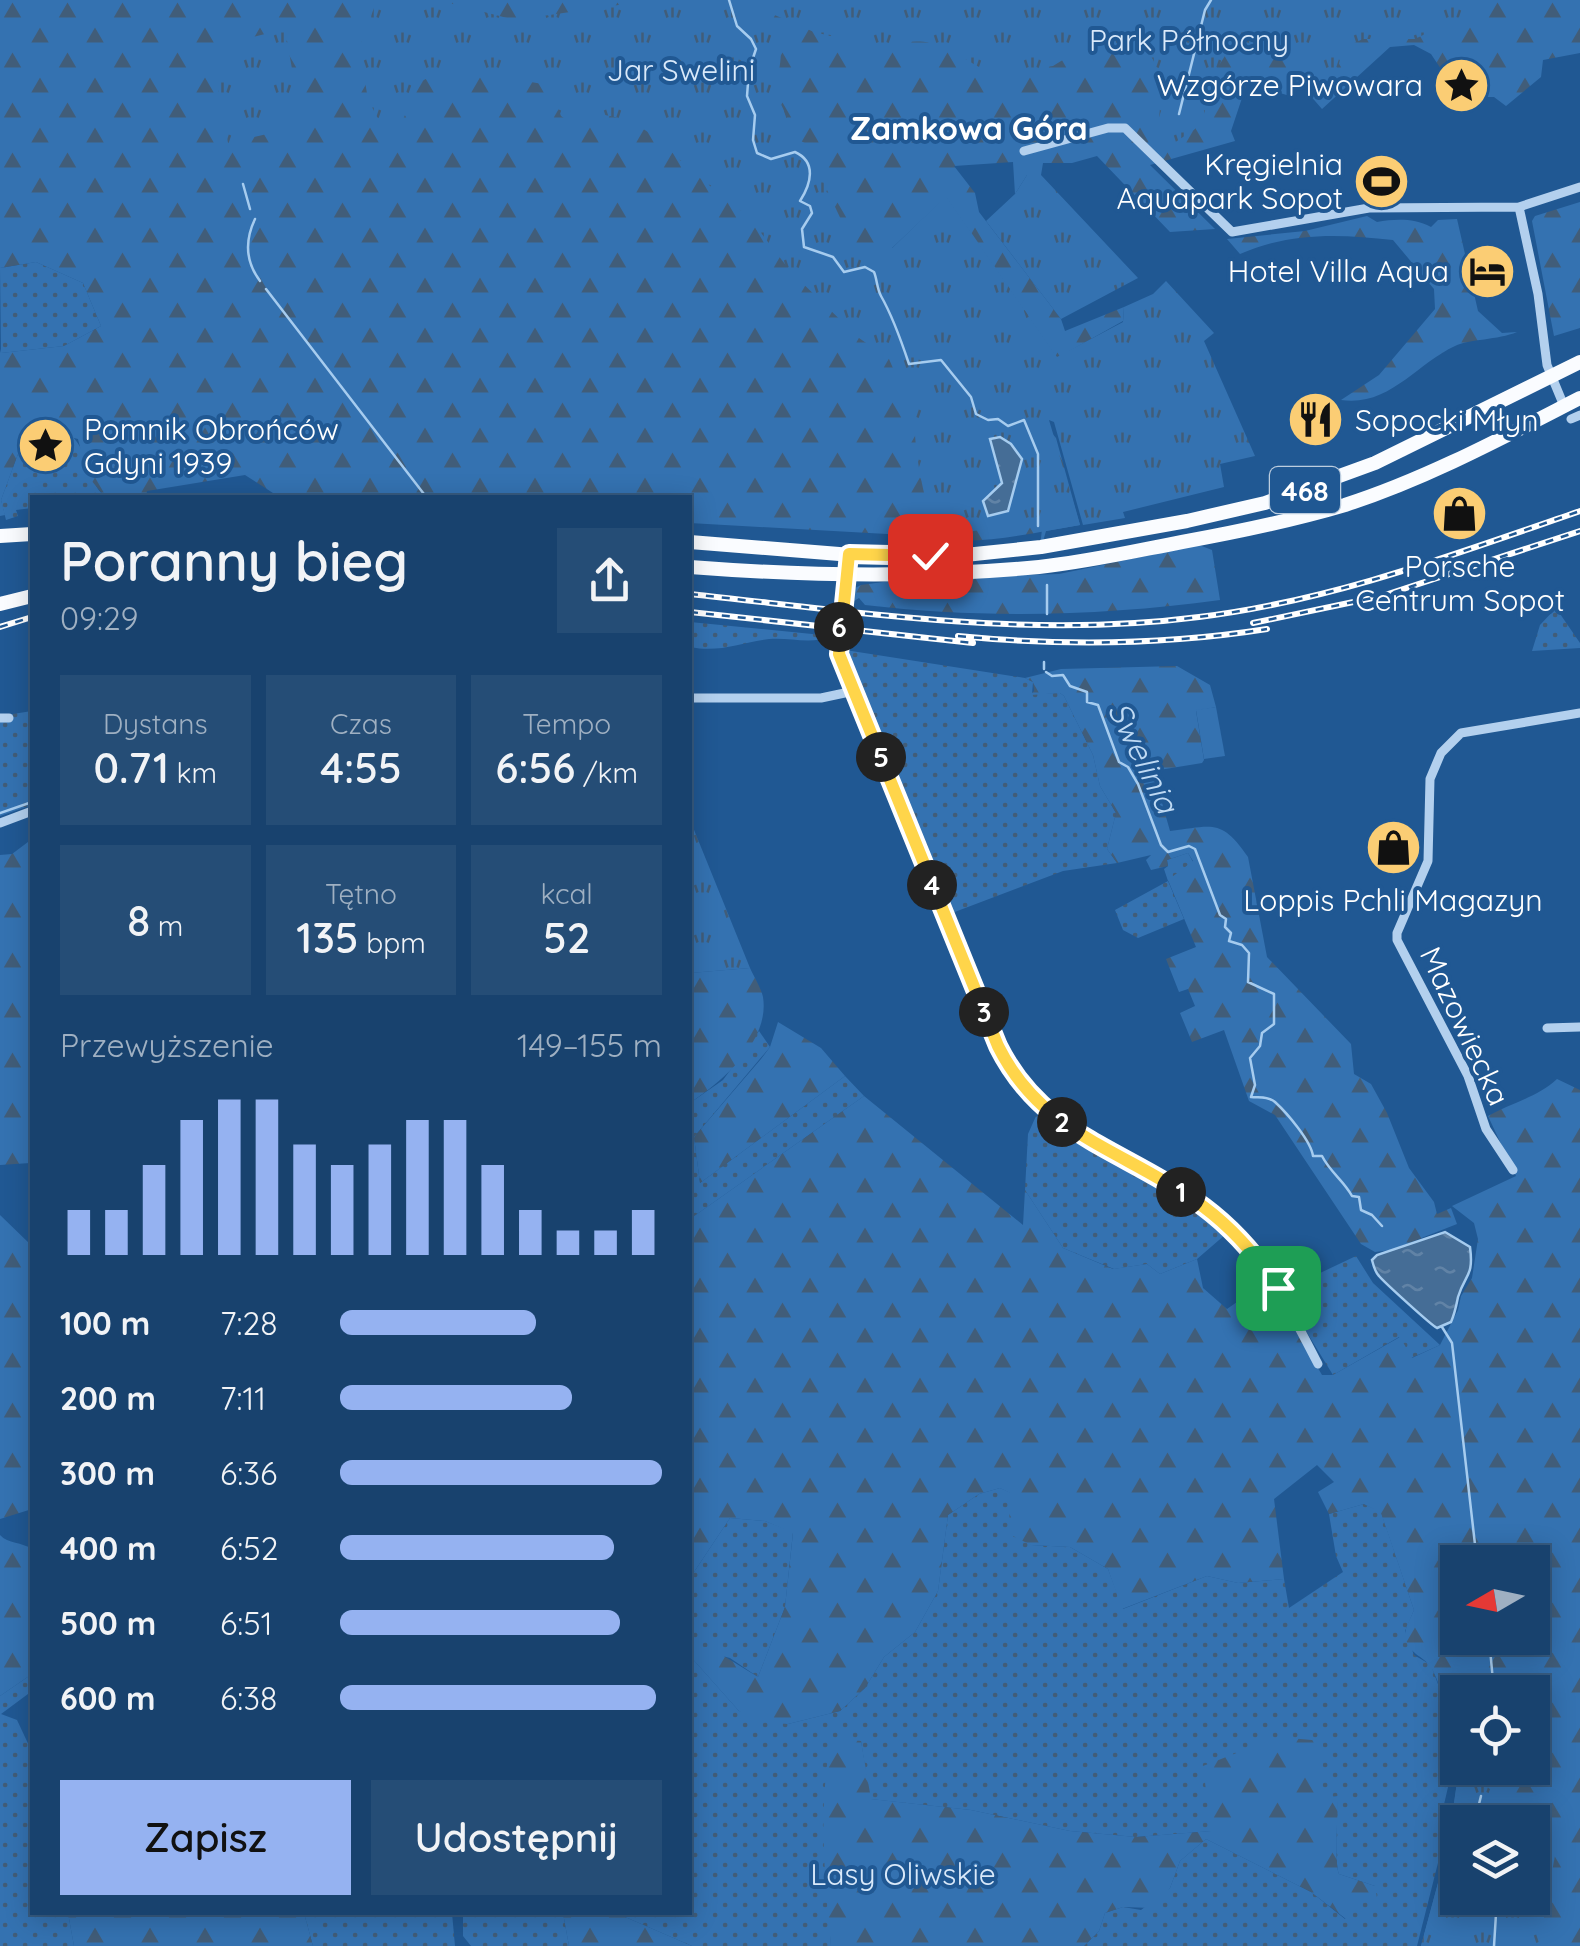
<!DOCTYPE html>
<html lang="pl">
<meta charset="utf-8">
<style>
:root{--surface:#18426e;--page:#254d76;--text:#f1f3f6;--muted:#9fb0c2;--line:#365b81;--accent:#95b2f1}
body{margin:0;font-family:Quicksand,sans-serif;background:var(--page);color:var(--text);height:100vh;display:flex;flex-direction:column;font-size:38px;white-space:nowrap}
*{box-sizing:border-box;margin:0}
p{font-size:32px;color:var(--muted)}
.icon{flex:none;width:55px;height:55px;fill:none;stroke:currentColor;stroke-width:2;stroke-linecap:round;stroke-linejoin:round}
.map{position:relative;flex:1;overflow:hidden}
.details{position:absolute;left:30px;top:495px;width:662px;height:1420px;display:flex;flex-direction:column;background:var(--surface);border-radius:0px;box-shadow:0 5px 25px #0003,0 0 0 2px var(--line)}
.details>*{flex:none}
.needle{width:65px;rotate:261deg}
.buttons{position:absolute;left:1440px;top:1545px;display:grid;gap:20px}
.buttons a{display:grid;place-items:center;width:110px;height:110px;border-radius:0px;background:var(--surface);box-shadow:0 5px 25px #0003,0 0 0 2px var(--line);font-size:50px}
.pin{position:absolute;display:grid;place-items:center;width:85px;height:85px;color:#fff;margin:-42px;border-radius:20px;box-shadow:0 5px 15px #0006}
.km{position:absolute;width:50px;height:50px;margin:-25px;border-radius:50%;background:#222;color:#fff;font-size:28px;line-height:50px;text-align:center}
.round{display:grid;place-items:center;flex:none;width:105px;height:105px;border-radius:0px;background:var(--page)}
.summary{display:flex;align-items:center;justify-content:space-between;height:170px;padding:0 30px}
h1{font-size:55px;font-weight:600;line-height:75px}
.stats{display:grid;grid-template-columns:repeat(3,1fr);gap:15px;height:170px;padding:10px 30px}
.stats div{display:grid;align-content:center;border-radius:0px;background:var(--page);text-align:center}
.stats b{font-size:42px;font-weight:600}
.stats small{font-size:28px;font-weight:400}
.stats p{font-size:28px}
.chart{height:280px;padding:20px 30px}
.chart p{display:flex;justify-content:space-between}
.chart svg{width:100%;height:180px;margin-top:10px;stroke:var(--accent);stroke-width:6}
.cta{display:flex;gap:20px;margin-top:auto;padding:20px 30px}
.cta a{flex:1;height:115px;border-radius:0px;background:var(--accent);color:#111;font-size:40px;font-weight:600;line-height:115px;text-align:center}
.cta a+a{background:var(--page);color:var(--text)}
ul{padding:0 30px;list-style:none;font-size:32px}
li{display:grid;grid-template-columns:160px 120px 1fr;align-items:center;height:75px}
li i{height:25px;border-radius:12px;background:var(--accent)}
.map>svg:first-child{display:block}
.grass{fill:url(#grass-dots)}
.forest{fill:url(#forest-firs);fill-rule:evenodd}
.park{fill:url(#park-tufts);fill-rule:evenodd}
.pitch{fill:#3472b1}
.water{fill:url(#water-ripples);stroke:#a6ccef;stroke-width:2.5}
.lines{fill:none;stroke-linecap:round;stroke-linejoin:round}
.stream{stroke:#a6ccef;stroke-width:2.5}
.street{stroke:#b3d0ee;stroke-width:9}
.primary{stroke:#fafcff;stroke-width:14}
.rail-casing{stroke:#fff;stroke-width:6}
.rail{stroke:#205893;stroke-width:2.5;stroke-dasharray:8;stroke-linecap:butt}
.route-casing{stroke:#fff;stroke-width:20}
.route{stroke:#ffd54a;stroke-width:12}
.labels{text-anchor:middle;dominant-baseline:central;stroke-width:8;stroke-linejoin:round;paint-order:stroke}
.shield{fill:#205893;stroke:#bccddf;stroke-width:2.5}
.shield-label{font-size:28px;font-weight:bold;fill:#fff}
.park-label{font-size:30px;fill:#d9e9fa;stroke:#205893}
.poi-label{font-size:30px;fill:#fff;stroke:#205893;text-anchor:end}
.street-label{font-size:30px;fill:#fff;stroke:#205893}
.neighbourhood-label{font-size:32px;font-weight:bold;fill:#fff;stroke:#205893}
.water-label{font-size:32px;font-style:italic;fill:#bfdaf4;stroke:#205893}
</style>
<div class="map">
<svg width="1580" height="1946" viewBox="0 0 1580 1946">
<defs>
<pattern id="grass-dots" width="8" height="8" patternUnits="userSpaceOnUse" patternTransform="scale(2.5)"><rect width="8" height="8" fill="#3472b1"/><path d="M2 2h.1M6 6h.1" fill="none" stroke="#415d79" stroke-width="1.8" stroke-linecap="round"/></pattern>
<pattern id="forest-firs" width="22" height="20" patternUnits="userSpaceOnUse" patternTransform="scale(2.5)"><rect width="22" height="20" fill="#3472b1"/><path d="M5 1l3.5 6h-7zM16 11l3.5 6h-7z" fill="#415d79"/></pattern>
<pattern id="park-tufts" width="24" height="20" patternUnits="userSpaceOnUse" patternTransform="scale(2.5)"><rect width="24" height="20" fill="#3472b1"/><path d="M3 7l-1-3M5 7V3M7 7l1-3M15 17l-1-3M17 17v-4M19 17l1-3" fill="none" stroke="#415d79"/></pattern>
<pattern id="water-ripples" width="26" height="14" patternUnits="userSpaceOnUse" patternTransform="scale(2.5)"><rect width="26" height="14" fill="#456d96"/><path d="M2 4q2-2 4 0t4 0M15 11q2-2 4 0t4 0" fill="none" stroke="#6183a6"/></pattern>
</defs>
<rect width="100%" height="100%" fill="#205893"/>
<!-- grass -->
<path class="grass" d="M36,262L83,283L101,326L64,346L1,353L0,268Z
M62,429C91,444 83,477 105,497L32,498V508L16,510L18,516L6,520L1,500L22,443L53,440Z
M1556,608L1580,643V648L1532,651L1540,625Z
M690,622L832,636C811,645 790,637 769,639C740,643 719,653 690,647Z
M845,650L1025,678L1033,682L1032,694L1060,693L1064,696L1093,755L1100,786L1116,813L1107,849L1117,863L1063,871L952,913Z
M32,711V805L0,816V716Z
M1188,853L1193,862L1168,881L1184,919L1138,938L1123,930L1115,910L1168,881L1164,869L1168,866L1167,860Z
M759,1031L770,1047L694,1137L700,1183L845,1076L864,1096L690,1219V1103L723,1080Z
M1036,1116H1045C1102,1160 1170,1187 1226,1234L1197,1259L1160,1274L1147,1264L1114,1269L1063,1248L1025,1190L1028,1134Z
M1356,1256L1373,1283L1440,1345L1411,1358L1399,1337L1333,1375L1290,1305V1291L1299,1283Z
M1000,1488L1011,1493L1031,1545L1070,1547L1108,1569L1123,1609L1207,1576L1238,1583L1284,1579L1289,1608L1343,1572L1336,1556L1329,1514L1364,1504L1381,1512L1414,1610L1405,1631L1414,1655L1431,1665L1447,1709L1455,1757L1442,1813V1847L1417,1946H1084L1099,1931L1105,1913L1123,1907L1141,1910L1170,1888L1180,1861L1206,1839L1311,1892L1345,1919L1375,1886L1339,1874C1334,1862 1338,1813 1337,1796L1213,1828L1212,1831L1136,1837L1070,1831L971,1810L870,1799L861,1741L826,1854L831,1946H692L616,1913L690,1912V1656L739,1711L788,1724L840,1711L865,1688L884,1657L915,1632L938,1591L948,1515L979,1494Z
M730,1518L765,1521L793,1532L785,1607L758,1677L730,1658L692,1648L690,1654V1578Z
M32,1674V1691L1,1714L17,1720L32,1752V1912L68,1913L74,1946H0V1696Z
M304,1913H452L455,1946H313Z
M463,1913H563L569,1946H471L463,1936Z"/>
<!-- forest -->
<path class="forest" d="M0,0H1580V53L1543,60L1541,77L1506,106L1494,97H1487L1481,86L1443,72L1431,54L1414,45L1390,47L1322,109L1302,86L1290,96L1247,83L1231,131L1235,141L1150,165L1215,229L1170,232L1097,156L1072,163H1043L1041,175H1027L1015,194L1013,162L954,166L975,193L979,212L1061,319L1065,331L1124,307L1123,321L1057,358L946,197L892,248L1056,438L1080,525C1030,533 974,548 923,536L690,523V498L301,497L273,493L245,475L147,491L146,497H105L81,468L77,457L81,451L78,439L62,435V429L53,440L22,443L1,500L5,515L0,516V349L1,353L64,346L101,326L83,283L36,262L0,268Z
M1580,202V328L1554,336L1532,221L1535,216Z
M1367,216L1377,222C1396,219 1413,218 1431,227L1438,220L1457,219L1478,311L1502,333L1517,332C1498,340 1469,339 1455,346C1416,364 1389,407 1341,400L1379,375L1435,309L1434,289L1393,240C1339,234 1291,232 1240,254L1227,239L1305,231Z
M1199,545L1212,550L1220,600C1101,616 985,619 865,605L859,598L846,606L853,589L861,585L913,578L1059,574Z
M1177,666L1210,685L1216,707L1196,711L1204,760L1202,763L1153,771L1170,831C1213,826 1221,818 1248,857L1267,957L1351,1044L1354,1074L1371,1084L1387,1113L1409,1168L1434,1202L1437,1214L1451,1208L1457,1224L1391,1250L1375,1252L1361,1244L1275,1115L1249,1101L1224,1030L1192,1042L1180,1013L1195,1006L1188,989L1179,992L1166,959L1196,947L1168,880L1193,861L1188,853L1167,860L1168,866L1151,870L1146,860L1151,855L1117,863L1107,849L1116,813L1100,786L1093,755L1064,696L1060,693L1030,695L1034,691L1033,682L1025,678L1061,669Z
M32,839V1166L30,1163L0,1165V855L12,854Z
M750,968C754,977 761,988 763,997C770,1042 722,1081 690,1103V973Z
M778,1022L821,1048L845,1076L700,1183L694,1137L761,1059L770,1047Z
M1557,1079L1580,1090V1946H1421L1448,1846L1459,1768H1532V1692H1458L1457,1760C1446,1736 1447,1696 1432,1669C1426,1657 1410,1655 1406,1640C1403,1629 1410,1620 1414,1610L1381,1513L1364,1504L1329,1514L1318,1492L1334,1482L1317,1465L1274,1499L1284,1579L1238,1583L1207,1576L1122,1609L1108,1569L1070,1547L1031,1545L1009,1534L1010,1493L1000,1488L979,1494L948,1515L938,1591L915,1632L884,1657L865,1688L840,1711L788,1724L756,1721L739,1711L690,1656L692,1648L709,1647L758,1677L785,1607L793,1533L765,1521L730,1518L690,1578V1219L864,1096L1023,1225L1025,1190L1063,1248L1113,1269L1147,1264L1160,1274L1197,1259L1203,1288L1227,1309L1267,1281L1322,1375H1333L1400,1337L1412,1358L1440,1345L1458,1310L1461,1296L1472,1278L1478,1239L1474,1223L1452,1206L1516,1176L1488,1116C1511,1103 1538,1097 1557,1079ZM1458,1562H1532V1638H1458ZM1458,1822H1532V1898H1458Z
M0,1215L32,1246V1509L0,1519Z
M0,1535C8,1544 22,1542 32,1549V1674L0,1696Z
M1278,1737L1323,1741L1322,1798L1338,1796C1338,1813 1334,1862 1339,1874L1375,1886L1377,1898L1363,1903L1346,1919L1311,1892L1206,1839L1180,1861L1170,1888L1152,1908L1123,1907L1105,1913L1099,1931L1084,1946H831C825,1878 817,1805 832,1738L861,1741L871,1799L971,1810L1070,1831L1136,1837L1211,1831L1203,1766Z
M68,1913H304L313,1946H74Z
M563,1913H616L692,1946H569Z"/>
<!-- park -->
<path class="park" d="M377,0H438L515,20L653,0H727L733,6L734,21L739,26L741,14L755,18L770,13L755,0H1494L1415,39H1363L1350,45L1341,54L1338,69L1317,88L1302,84L1293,67L1280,51L1255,44H1240L1230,48L1209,81L1204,116L1195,129L1168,147L1156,137C1161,109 1167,68 1143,47H1122L1108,41L1090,43L1053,66L993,75L965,59L955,46L942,48C918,31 871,54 845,44L843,39L814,32L770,13C783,45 784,56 774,89L797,139L820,151L818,171L855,249L885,255L946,196L1057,357L1123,322L1124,307L1153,294L1166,281L1214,333L1204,341L1255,456L1220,464L1224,487L1123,512L1125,518L1083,525L1054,422L1049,420L1080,525L1046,531L1039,555L1043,521L939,536C925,513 910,434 916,408L940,399L926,401L905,396L889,359L859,338L791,272L748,216L690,170L659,139L629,120L605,115L576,127L561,116L549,85L447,68L420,82L400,126L382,127L368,99L359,48Z
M285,29L302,126L228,143L213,60L229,43Z
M1027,175H1041L1138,278L1061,319L986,221L1015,194Z
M690,820L750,968L690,973Z
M1459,1768H1465L1524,1818L1560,1829L1538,1946H1421L1448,1846ZM1458,1822H1532V1898H1458Z"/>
<!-- pitch -->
<path class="pitch" d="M1216,707L1225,756L1204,759L1196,710Z"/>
<!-- water -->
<path class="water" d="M1000,437L1011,444L1022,459L1008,511L988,516L983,501L1002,483L990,439Z
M1445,1232L1470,1247C1474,1277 1465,1274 1458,1297C1456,1307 1455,1313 1451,1322L1437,1328C1431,1325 1384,1282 1379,1276C1376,1273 1373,1264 1372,1260L1377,1255Z"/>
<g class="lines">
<!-- stream -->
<path class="stream" d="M729,0L737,26L751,39L756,49L749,70L747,96L755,115L753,140L757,153L771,159L795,152C817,162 811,184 800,201L810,206L812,213L802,229L804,247L833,257L844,272L865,267L874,272C877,279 877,289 881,296C893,317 902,343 909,364L941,360L971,397L976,414L988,420L998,419L1008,426L1024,420L1038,454V526
M1179,114L1205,10L1211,0
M243,184L250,209
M255,219C245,240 245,261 260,281
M266,289L427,498
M1047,585V614
M1044,662V669
M1046,672L1052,676L1063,675L1070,686L1087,692V702L1098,705L1119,762L1128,767L1138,784L1161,845L1168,852L1189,846L1195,849L1220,915L1226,919L1225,927L1231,933L1229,941L1242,945L1249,953L1248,982L1274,994V1024L1262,1033L1260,1046L1250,1058L1255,1085L1251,1097C1259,1098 1268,1096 1275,1102C1287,1113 1311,1141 1313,1156H1322C1330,1172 1344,1181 1352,1196L1359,1197L1361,1210L1372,1215L1382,1226
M0,813L32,802
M1442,1327L1452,1343L1477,1562
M1489,1638L1494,1692
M1493,1783L1499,1768
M1481,1796L1479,1804L1487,1809V1822
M1494,1946L1497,1898"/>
<!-- street -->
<path class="street" d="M1024,151L1108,128H1125L1232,232L1369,208L1519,207L1580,187
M1519,207L1538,294L1547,365L1564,406
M1571,419L1580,415
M849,555L839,634L841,658L1004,1059C1049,1134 1126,1153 1194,1200C1255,1241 1285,1300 1318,1364
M690,698H821L854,691
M0,718H9
M0,823L32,811
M1547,1028L1580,1027
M1513,1170L1486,1129L1468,1076L1397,940V933L1428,861L1430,779L1441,753L1461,733L1580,713"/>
<!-- primary -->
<path class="primary" d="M0,536L32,534
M690,542L864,556L965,555L1041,547L1187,521L1265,503L1375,463L1580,362
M690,567C806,576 924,578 1039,567C1087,562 1135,551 1182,542C1237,532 1291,521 1345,505C1426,479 1504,437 1580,398
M0,604L32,596"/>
<defs>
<path id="rail" d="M690,594C859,612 1029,639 1199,617C1331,601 1455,554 1580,511
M690,612L973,643
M1253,623L1382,596L1580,531
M0,627L32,617
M958,636C1062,646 1165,645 1267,629"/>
</defs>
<!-- rail casing -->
<use href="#rail" class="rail-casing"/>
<!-- rail -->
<use href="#rail" class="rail"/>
</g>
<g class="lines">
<defs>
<path id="route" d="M930,556L849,554L839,654L998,1046C1041,1133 1120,1149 1194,1200C1228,1223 1255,1253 1278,1288"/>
</defs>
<!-- route casing -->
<use href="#route" class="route-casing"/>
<!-- route -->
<use href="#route" class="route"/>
</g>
<!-- icons -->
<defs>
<symbol id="sight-disc" viewBox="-11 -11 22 22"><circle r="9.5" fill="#fbcd74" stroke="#205893"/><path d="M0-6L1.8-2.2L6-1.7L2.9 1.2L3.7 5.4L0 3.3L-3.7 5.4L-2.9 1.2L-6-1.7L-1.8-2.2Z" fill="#111"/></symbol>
<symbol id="stadium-disc" viewBox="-11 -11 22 22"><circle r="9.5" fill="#fbcd74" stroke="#205893"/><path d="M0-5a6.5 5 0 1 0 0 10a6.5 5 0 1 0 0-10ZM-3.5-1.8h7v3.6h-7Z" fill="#111"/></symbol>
<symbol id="hotel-disc" viewBox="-11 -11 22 22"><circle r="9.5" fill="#fbcd74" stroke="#205893"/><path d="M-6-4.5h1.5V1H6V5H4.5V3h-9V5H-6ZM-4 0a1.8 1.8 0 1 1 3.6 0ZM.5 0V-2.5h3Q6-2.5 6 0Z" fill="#111"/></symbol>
<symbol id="restaurant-disc" viewBox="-11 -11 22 22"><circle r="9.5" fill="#fbcd74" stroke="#205893"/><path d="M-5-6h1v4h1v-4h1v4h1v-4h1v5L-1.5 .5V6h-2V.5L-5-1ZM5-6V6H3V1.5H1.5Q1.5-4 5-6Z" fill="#111"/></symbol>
<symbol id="shop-disc" viewBox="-11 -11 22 22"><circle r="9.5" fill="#fbcd74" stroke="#205893"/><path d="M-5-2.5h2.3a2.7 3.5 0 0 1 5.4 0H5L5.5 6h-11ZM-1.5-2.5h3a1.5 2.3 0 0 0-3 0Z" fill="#111"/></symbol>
</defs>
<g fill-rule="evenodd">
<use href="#sight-disc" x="1430" y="54" width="63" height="63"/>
<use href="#stadium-disc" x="1350" y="150" width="63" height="63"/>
<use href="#hotel-disc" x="1456" y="240" width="63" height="63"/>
<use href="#restaurant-disc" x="1284" y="388" width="63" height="63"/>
<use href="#sight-disc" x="14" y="414" width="63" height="63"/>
<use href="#shop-disc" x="1428" y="482" width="63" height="63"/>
<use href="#shop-disc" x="1362" y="816" width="63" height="63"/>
</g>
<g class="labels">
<!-- shield labels -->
<rect class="shield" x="1270" y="467" width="70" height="46" rx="8"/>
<g class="shield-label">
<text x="1305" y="490">468</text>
</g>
<!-- park labels -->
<g class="park-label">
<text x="1189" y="40">Park Północny</text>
<text x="681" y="70">Jar Swelini</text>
<text x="903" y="1874">Lasy Oliwskie</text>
</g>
<!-- poi labels -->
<g class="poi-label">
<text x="1423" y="85">Wzgórze Piwowara</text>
<text x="1343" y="164">Kręgielnia<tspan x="1343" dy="34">Aquapark Sopot</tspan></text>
<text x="1449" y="271">Hotel Villa Aqua</text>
<text x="1355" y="420" text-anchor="start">Sopocki Młyn</text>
<text x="84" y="429" text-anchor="start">Pomnik Obrońców<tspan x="84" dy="34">Gdyni 1939</tspan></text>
<text x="1460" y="566" text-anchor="middle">Porsche<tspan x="1460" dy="34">Centrum Sopot</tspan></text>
<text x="1393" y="900" text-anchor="middle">Loppis Pchli Magazyn</text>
</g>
<!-- street labels -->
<g class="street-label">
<text transform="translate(1465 1026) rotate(65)">Mazowiecka</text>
</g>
<!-- neighbourhood labels -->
<g class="neighbourhood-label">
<text x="969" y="128">Zamkowa Góra</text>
</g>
<!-- water labels -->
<g class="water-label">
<text transform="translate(1144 757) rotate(64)">Swelinia</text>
</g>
</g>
</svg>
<div class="buttons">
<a><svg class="needle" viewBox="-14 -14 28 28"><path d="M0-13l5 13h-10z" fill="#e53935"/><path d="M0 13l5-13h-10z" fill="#9fb0c2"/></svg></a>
<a><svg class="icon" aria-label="locate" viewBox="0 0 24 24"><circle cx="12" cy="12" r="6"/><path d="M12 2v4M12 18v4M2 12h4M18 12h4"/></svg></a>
<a><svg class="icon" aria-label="layers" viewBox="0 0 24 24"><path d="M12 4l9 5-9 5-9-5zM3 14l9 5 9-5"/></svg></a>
</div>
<div class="pin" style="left:1278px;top:1288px;background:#1e9e55"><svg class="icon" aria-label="arrive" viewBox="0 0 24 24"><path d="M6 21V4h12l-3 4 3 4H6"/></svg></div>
<div class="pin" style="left:930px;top:556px;background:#d93025"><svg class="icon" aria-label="check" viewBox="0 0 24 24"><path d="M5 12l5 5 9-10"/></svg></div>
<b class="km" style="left:1181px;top:1192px">1</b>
<b class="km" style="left:1062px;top:1122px">2</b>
<b class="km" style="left:984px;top:1012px">3</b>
<b class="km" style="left:932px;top:885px">4</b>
<b class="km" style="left:881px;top:757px">5</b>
<b class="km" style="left:839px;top:627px">6</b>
<section class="details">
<div class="summary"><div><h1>Poranny bieg</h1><p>09:29</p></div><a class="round"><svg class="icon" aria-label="share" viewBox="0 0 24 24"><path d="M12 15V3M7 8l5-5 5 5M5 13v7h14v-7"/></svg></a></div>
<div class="stats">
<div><p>Dystans</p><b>0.71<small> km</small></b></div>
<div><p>Czas</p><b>4:55</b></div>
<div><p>Tempo</p><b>6:56<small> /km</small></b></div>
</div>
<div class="stats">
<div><b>8<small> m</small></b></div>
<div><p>Tętno</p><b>135<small> bpm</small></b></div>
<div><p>kcal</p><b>52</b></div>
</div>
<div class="chart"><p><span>Przewyższenie</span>149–155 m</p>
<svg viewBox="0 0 160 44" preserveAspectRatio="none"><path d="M5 44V33M15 44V33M25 44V22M35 44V11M45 44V6M55 44V6M65 44V17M75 44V22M85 44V17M95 44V11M105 44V11M115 44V22M125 44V33M135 44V38M145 44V38M155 44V33"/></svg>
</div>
<ul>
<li><b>100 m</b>7:28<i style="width:61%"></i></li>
<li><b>200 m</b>7:11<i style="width:72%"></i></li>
<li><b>300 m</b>6:36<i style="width:100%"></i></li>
<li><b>400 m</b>6:52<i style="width:85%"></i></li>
<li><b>500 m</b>6:51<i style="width:87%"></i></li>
<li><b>600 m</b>6:38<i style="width:98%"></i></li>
</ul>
<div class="cta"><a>Zapisz</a><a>Udostępnij</a></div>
</section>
</div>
